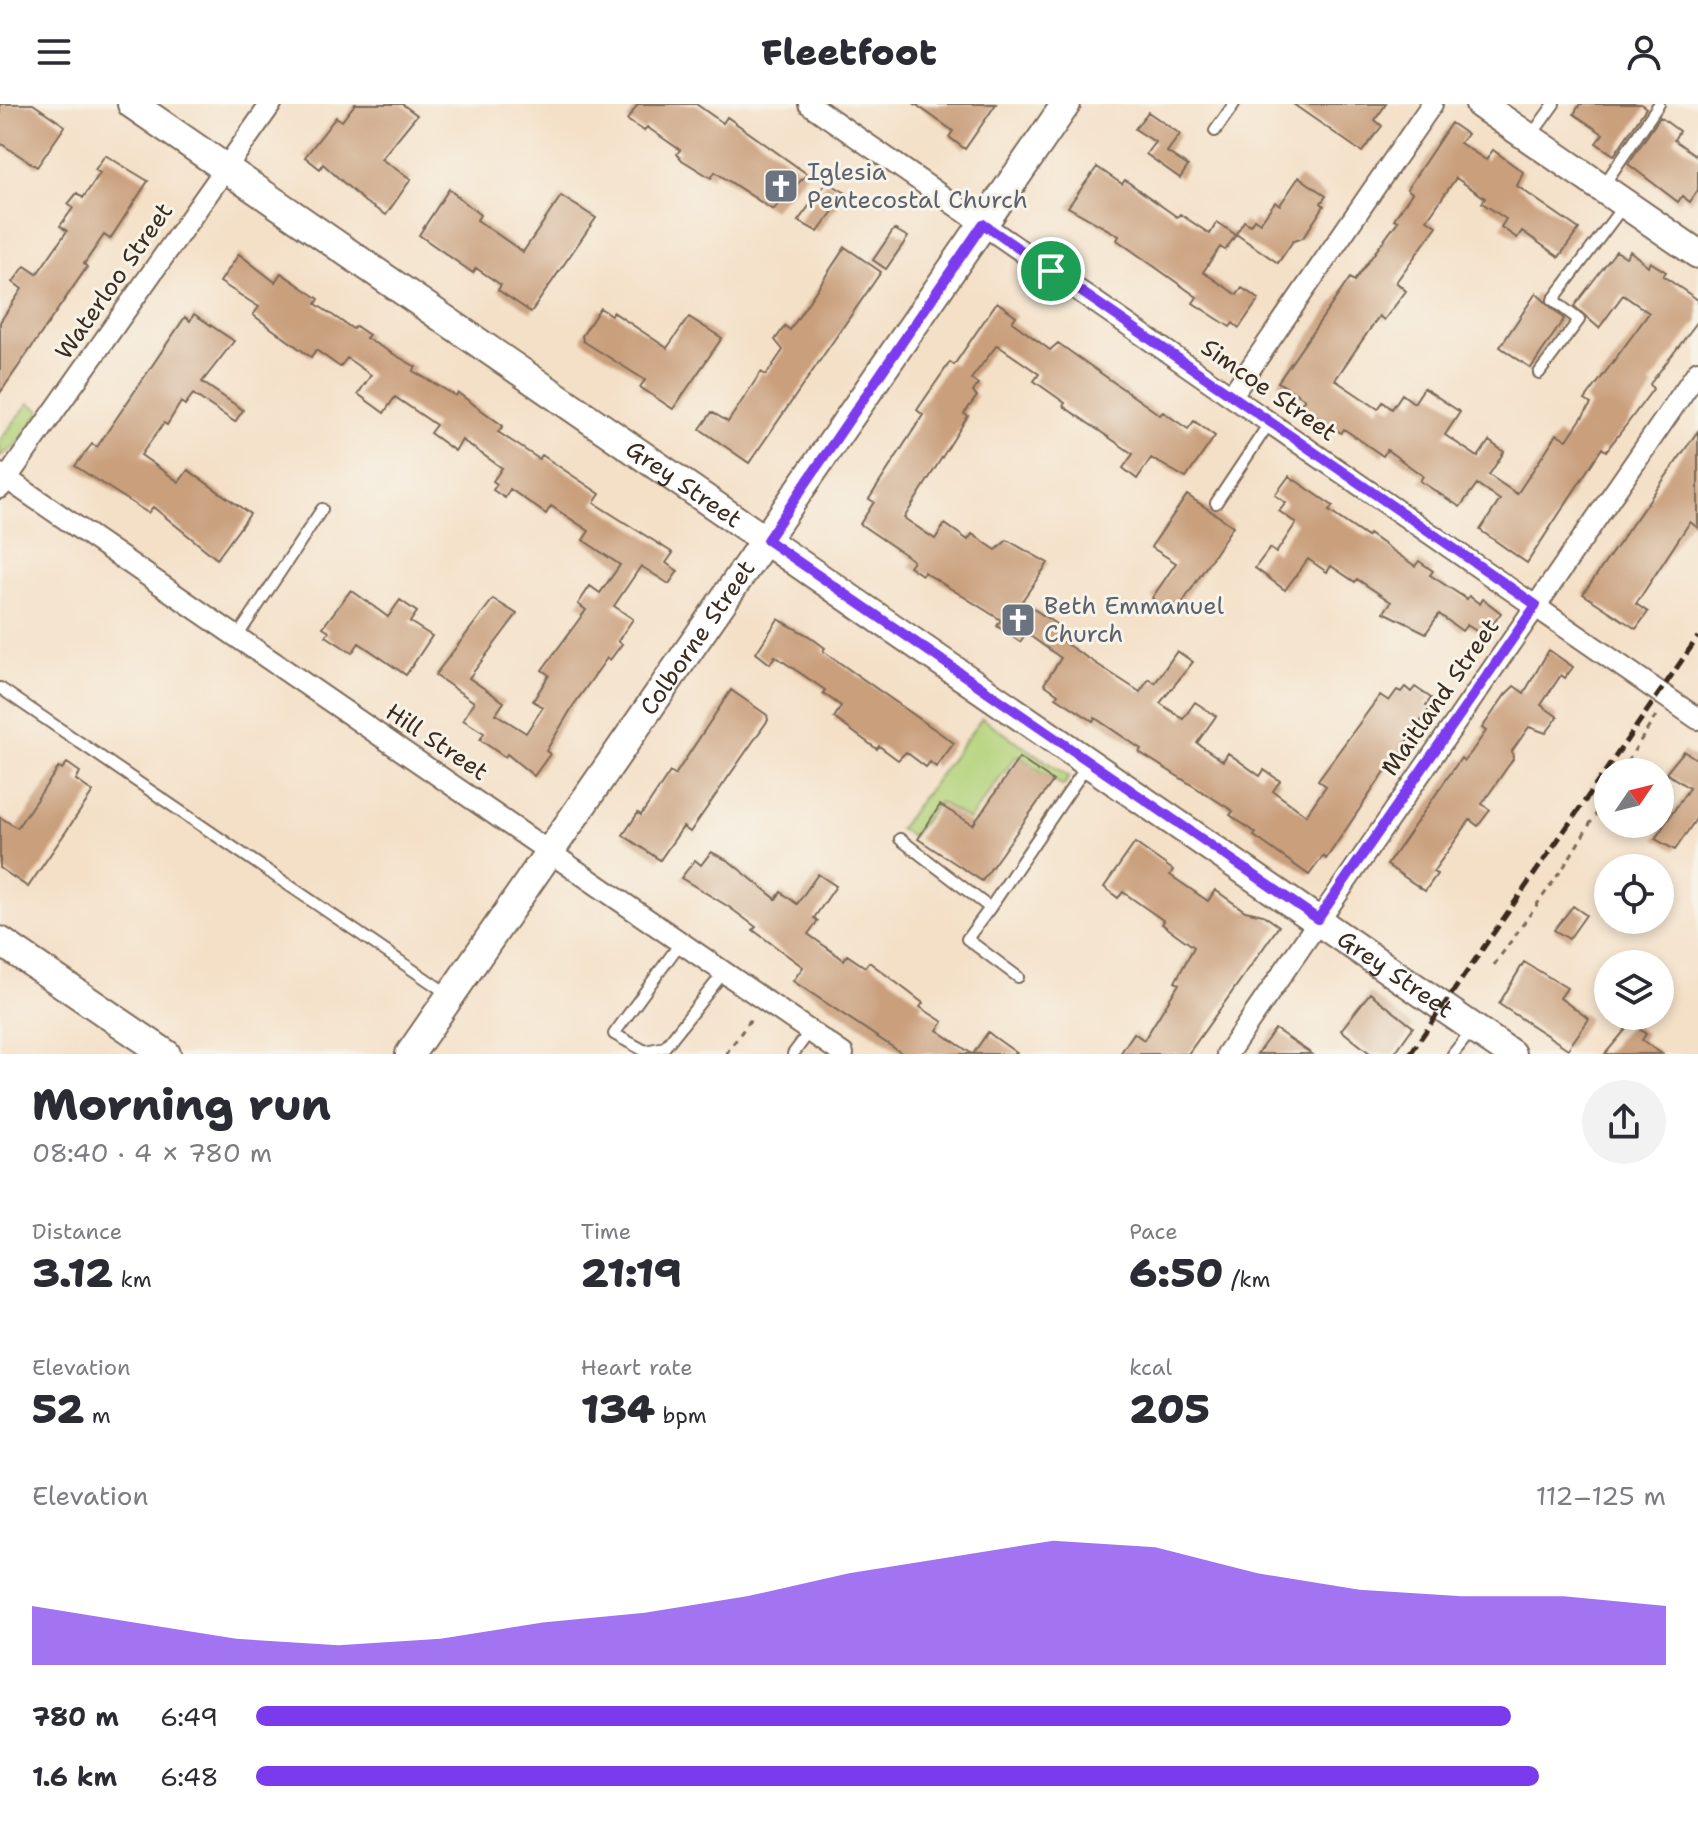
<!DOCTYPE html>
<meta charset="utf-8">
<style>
:root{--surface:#fff;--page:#f2f2f3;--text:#2b2b33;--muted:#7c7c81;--accent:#7c3aed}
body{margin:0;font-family:"Shantell Sans",sans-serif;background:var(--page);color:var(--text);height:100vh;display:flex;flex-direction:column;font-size:30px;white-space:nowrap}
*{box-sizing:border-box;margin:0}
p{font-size:26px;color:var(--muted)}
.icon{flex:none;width:44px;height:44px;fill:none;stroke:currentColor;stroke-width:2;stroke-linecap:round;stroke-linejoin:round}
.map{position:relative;height:950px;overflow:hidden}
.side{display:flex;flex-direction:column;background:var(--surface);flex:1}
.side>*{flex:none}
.needle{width:52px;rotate:55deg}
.buttons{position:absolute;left:1594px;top:654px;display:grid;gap:16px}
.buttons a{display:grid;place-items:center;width:80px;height:80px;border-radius:50%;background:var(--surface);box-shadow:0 4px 12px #0003;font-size:40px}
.pin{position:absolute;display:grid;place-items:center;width:68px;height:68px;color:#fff;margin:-34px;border:4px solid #fff;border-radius:50%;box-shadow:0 2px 8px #0007}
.round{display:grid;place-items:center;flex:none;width:84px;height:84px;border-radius:42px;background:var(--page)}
.overview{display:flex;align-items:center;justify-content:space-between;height:136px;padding:0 32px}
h1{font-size:44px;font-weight:800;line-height:60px}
.stats{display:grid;grid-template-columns:repeat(3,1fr);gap:12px;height:136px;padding:8px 32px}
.stats div{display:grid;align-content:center}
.stats b{font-size:40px;font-weight:800}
.stats small{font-size:22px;font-weight:400}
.stats p{font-size:22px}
.chart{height:224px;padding:16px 32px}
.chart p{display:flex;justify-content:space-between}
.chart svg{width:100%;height:144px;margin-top:8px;fill:var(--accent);opacity:.7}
ul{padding:0 32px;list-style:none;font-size:26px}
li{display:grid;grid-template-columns:128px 96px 1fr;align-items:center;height:60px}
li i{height:20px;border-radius:10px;background:var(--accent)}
header{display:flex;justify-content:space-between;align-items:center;height:104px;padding:0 32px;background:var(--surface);font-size:36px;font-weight:800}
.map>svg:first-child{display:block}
.green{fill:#b2d279;stroke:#767e4c;stroke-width:2}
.building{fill:#c99f7b}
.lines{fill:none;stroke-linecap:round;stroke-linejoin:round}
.lane-casing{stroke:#7c6a59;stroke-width:14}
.street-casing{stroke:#7c6a59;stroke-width:24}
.secondary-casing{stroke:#7c6a59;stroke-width:32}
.path{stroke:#7c6a59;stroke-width:3;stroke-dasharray:6 6;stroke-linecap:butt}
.lane{stroke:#fff;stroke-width:10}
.street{stroke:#fff;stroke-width:20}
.secondary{stroke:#fff;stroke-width:28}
.rail{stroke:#3b2a1e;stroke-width:5;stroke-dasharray:12 6;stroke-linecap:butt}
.route-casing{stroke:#fff;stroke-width:16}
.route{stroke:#7c3aed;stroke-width:10}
.labels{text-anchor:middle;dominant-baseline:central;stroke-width:6;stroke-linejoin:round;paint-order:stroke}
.worship-label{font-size:24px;fill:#5b616d;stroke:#f7f3e8;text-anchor:start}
.street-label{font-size:24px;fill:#3b2a1e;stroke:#f7f3e8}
</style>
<header><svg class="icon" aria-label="menu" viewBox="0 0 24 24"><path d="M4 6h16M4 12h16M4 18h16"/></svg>Fleetfoot<svg class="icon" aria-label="person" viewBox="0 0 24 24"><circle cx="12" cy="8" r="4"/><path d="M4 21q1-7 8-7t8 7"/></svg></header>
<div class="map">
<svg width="1698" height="950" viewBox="0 0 1698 950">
<rect width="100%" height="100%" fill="#f7f3e8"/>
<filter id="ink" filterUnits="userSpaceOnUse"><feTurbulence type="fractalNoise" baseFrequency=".0125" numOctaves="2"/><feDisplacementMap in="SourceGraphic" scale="16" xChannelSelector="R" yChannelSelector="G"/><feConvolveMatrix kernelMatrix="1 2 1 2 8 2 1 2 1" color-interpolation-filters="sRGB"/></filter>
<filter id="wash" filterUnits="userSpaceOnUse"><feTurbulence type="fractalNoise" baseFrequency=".006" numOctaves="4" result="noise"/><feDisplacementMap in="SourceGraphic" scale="32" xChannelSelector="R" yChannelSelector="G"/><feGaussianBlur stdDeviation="1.8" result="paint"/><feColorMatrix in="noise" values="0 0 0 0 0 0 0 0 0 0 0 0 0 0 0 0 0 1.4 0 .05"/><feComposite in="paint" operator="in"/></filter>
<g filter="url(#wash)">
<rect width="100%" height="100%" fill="#f4e0c7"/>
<!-- green -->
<path class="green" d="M29,299L41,307L15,343L0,352V336Z
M982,614L1069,673L1063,682L1017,651L969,716L939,698L912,732L899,725Z"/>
<g id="blocks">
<!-- building -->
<path class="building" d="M0,0H33L65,22L37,63L0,39Z
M355,0H402L417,11L381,55L411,75L386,111L365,98L323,60L320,65L305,53L336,13L342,17Z
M638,0H696L723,19L727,13L807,70L773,106L715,68L711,74L682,56L677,50L680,46L647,23L644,27L627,16Z
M915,0H996L965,45L949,33L953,27Z
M1293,0H1386L1375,16L1382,22L1362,48Z
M1580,0H1641L1646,4L1614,51L1596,39L1603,30L1574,10Z
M1148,8L1180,30L1167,48L1188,62L1180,74L1146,50L1155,38L1135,25Z
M1660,13L1679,27L1674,36L1698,53V86L1690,98L1682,92L1678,98L1628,60Z
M1451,19L1467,30L1460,39L1486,56L1493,46L1523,68L1517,82L1579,125L1559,153L1522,127L1517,134L1501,123L1506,115L1482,99L1485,94L1456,74L1427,116L1437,122L1396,178L1406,187L1384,216L1379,212L1335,276L1378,305L1383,298L1392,305L1402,290L1414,299L1424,284L1460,308L1445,331L1478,353L1489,337L1504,348L1489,371L1517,390L1557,330L1567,336L1591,300L1585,296L1649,209L1623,191L1599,224L1574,202L1616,147L1626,153L1630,147L1648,162L1650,158L1666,168L1663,172L1698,196V217L1650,280L1653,285L1627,320L1606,347L1602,344L1527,459L1480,426L1500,396L1477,380L1460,403L1420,377L1423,372L1387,346L1383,352L1344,325L1341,329L1322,316L1301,300L1305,295L1278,278L1350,174L1354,177L1398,117L1394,115L1412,89L1407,85Z
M105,51L148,77L110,135L104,131L84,160L87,163L0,289V218L22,185L13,178L25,162L37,170L67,127L60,122L73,104L68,100L77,89L83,94L100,69L95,66Z
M1097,63L1122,80L1125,76L1177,113L1180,110L1210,130L1217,118L1236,131L1225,146L1220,143L1203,168L1237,191L1242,184L1259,195L1239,224L1233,219L1230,223L1193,199L1197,193L1117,136L1119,132L1068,103Z
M1299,73L1326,92L1321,99L1324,102L1303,134L1293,137L1278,159L1236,130L1244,117L1250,121L1254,115L1260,119L1275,98L1280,101Z
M827,78L846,89L818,128L798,117Z
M449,85L480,111L477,116L523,148L561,92L596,114L531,208L498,186L501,181L476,164L473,169L419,131Z
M894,125L908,133L886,165L873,156Z
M845,143L881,168L749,359L700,325L712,308L728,318L761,268L766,271L783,246L775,236L785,222L790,226Z
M239,150L275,178L281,169L319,195L316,200L353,225L356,222L369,231L366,234L416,263L413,267L456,292L458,289L503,322L498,328L539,355L542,351L600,390L594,399L673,449L666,459L678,467L669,480L641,462L614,502L633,515L618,537L622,540L610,556L607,554L573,602L546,647L550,650L534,672L507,650L505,653L480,636L484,629L463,616L474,598L435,571L493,495L517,510L469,574L504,598L496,610L526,629L543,603L533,597L549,571L542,566L586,506L578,500L590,482L600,489L620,461L583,436L589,427L551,402L546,410L510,385L505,394L493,386L497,380L493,377L502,364L462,336L455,347L430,329L436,321L395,293L384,309L358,290L371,271L347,254L340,263L316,246L311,253L253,211L259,203L220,178Z
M1536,189L1564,215L1531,264L1500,243Z
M997,198L1016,212L1012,218L1050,246L1058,239L1160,311L1163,308L1188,325L1194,317L1215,332L1186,374L1151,354L1137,375L1123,364L1133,350L1063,302L1065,299L1034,277L1039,270L997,241L971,275L978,280L973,288L977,292L964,310L968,312L904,414L935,435L945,420L968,436L972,430L996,446L1007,436L1048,459L1022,497L1066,527L1060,536L1140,588L1149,575L1155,579L1177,547L1193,558L1160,599L1183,615L1195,598L1216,612L1197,639L1223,657L1228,649L1260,672L1264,666L1280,677L1273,687L1306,711L1326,682L1318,676L1380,591L1389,597L1397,586L1401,588L1405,583L1411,588L1415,583L1431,594L1426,601L1430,604L1402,644L1404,646L1393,663L1390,660L1326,755L1323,752L1309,771L1254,732L1256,729L1230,711L1233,707L1139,648L1141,645L1095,614L1093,617L1056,593L1058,590L1044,580L1061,554L1026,529L1020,538L997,522L1001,516L924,468L922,471L909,462L913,457L907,452L860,420L874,398L869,395L923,311L917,306L950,258L954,261Z
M600,204L611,211L613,208L667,244L689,213L722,234L673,305L640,283L645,276L583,237L582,232Z
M194,210L234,237L202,278L243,306L235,318L193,290L185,301L181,298L167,321L164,319L141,351L179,378L188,366L250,410L217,455L153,403L148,409L75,362L92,340L97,343L185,213L190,217Z
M1698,327V424L1690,418L1636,500L1648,508L1636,525L1583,490Z
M1289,372L1333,402L1329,407L1367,433L1369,430L1415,462L1419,457L1433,467L1430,471L1467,495L1469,492L1480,500L1483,495L1501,509L1484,532L1467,521L1462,527L1439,510L1426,529L1384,508L1391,498L1357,475L1355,478L1331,462L1327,468L1308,455L1285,486L1255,464L1270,444L1276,449L1296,419L1279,407L1286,399L1275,391Z
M1187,391L1233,422L1175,510L1152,494L1176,459L1151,443Z
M351,486L388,513L400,496L417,508L410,518L432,532L406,571L359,539L352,549L326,532L329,527L323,523Z
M778,515L809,532L825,544L823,547L954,639L936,663L930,658L926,663L906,648L898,656L879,642L877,645L834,614L841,602L823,589L825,586L775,552L770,560L756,549Z
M1549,546L1573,563L1565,574L1561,571L1541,601L1558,613L1546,629L1529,623L1512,647L1513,655L1482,700L1490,706L1478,722L1470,716L1433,768L1437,770L1425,787L1387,761L1461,654L1464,657L1470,650L1486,627L1482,624L1505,591L1514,582L1524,589Z
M731,586L767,611L768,616L690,728L683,723L660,756L623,731L638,709L641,711L670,668L675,671Z
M1684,647L1698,656V712L1675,746L1655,735L1689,684L1666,669Z
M1019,654L1053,677L982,777L918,735L940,701L973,721Z
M67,659L80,668L76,676L93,688L28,783L0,764V713L17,724L59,663L62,665Z
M1135,739L1173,766L1170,771L1208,797L1215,786L1245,807L1263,811L1279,822L1188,950H1120L1134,929L1144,936L1179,880L1175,878L1194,843L1162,820L1164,817L1123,788L1118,794L1104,783Z
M711,748L729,757L776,795L781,788L797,800L818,770L836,782L814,814L818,817L808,830L844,856L847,851L865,863L869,858L885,870L923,899L920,903L943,918L937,926L972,950H903L793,877L803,863L753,826L756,823L729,803L681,774L695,756L701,761Z
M1573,802L1586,811L1569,835L1554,826Z
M1524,858L1567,884L1560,894L1589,915L1568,945L1499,900Z
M1370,889L1413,923L1394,950H1371L1341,926Z
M1631,919L1646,930L1642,936L1662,950H1605Z
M1275,925L1312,950H1257Z
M988,928L993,932L1018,950H973Z"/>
</g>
</g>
<g filter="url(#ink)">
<use href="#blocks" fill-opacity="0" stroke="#7c6a59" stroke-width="2"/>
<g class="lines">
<defs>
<path id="lane" d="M1215,27L1234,0
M1531,32L1554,0
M1603,82L1659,0
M1539,269L1579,216L1553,196L1624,101
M1216,399L1270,318
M237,533L322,405
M0,584L448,890
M900,735L990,804L1088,660
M990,804L967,835L1018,873
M681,838L614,930L645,947L665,943L724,868
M793,950L810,927
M1453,950L1472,926"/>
<path id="street" d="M809,0L1698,615
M1232,291L1432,0
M0,370L843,950
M0,384L271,0
M1227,950L1698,267"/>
<g id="secondary">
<path id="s1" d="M132,0L1511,950"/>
<path d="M1480,0L1698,150"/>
<path d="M0,837L166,950"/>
<path id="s2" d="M410,950L1066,0"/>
</g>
</defs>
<!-- lane casing -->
<use href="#lane" class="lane-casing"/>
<!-- street casing -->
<use href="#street" class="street-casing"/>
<!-- secondary casing -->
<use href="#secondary" class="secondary-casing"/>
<!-- path -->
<path class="path" d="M1621,668L1657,610
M1494,861L1565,761L1608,690
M726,950L753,912"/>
<!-- lane -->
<use href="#lane" class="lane"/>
<!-- street -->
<use href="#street" class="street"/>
<!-- secondary -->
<use href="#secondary" class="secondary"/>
<!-- rail -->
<path class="rail" d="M1410,950L1698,533"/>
</g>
</g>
<g class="lines" filter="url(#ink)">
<defs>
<path id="route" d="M983,120L1536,501L1318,815L767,436Z"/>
</defs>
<!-- route casing -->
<use href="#route" class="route-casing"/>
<!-- route -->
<use href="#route" class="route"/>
</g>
<!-- icons -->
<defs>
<symbol id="church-square" viewBox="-11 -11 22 22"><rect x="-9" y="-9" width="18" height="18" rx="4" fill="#6b7280" stroke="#f7f3e8"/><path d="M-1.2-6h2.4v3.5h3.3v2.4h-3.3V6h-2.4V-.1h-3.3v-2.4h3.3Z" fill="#fff"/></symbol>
</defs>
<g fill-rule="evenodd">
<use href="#church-square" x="761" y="62" width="40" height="40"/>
<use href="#church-square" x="998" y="496" width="40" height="40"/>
</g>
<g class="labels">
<!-- worship labels -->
<g class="worship-label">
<text x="807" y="68">Iglesia<tspan x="807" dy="28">Pentecostal Church</tspan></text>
<text x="1044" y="502">Beth Emmanuel<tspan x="1044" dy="28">Church</tspan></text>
</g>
<!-- street labels -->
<g class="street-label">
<text transform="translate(114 177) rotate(-55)">Waterloo Street</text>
<text transform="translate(1269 286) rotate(35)">Simcoe Street</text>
<text stroke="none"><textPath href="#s1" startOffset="670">Grey Street</textPath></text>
<text stroke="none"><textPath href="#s2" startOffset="506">Colborne Street</textPath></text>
<text transform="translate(1440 593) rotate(-55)">Maitland Street</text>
<text transform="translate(437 638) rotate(34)">Hill Street</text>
<text stroke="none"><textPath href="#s1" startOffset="1534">Grey Street</textPath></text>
</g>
</g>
</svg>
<div class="buttons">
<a><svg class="needle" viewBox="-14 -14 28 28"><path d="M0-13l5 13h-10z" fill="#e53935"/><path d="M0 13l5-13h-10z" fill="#7c7c81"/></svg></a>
<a><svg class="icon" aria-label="locate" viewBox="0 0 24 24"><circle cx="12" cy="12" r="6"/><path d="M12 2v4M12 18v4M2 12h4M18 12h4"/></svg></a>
<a><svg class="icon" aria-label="layers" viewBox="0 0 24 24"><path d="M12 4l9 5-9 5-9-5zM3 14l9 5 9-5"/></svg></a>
</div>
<div class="pin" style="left:1051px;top:167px;background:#1e9e55"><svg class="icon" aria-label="arrive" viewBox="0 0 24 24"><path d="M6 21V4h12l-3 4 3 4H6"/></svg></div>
</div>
<section class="side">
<div class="overview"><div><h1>Morning run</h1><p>08:40 · 4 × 780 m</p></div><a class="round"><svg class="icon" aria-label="share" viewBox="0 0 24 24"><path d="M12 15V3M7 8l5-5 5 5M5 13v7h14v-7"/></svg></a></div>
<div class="stats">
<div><p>Distance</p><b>3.12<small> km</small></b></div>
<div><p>Time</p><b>21:19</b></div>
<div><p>Pace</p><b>6:50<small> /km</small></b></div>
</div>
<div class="stats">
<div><p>Elevation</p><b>52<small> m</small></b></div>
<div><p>Heart rate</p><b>134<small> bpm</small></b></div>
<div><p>kcal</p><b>205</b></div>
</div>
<div class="chart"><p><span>Elevation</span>112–125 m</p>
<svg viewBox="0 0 160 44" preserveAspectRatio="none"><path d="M0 44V26L10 31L20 36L30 38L40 36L50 31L60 28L70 23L80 16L90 11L100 6L110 8L120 16L130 21L140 23L150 23L160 26V44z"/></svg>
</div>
<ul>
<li><b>780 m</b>6:49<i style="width:89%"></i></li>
<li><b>1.6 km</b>6:48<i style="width:91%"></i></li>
</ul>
</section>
